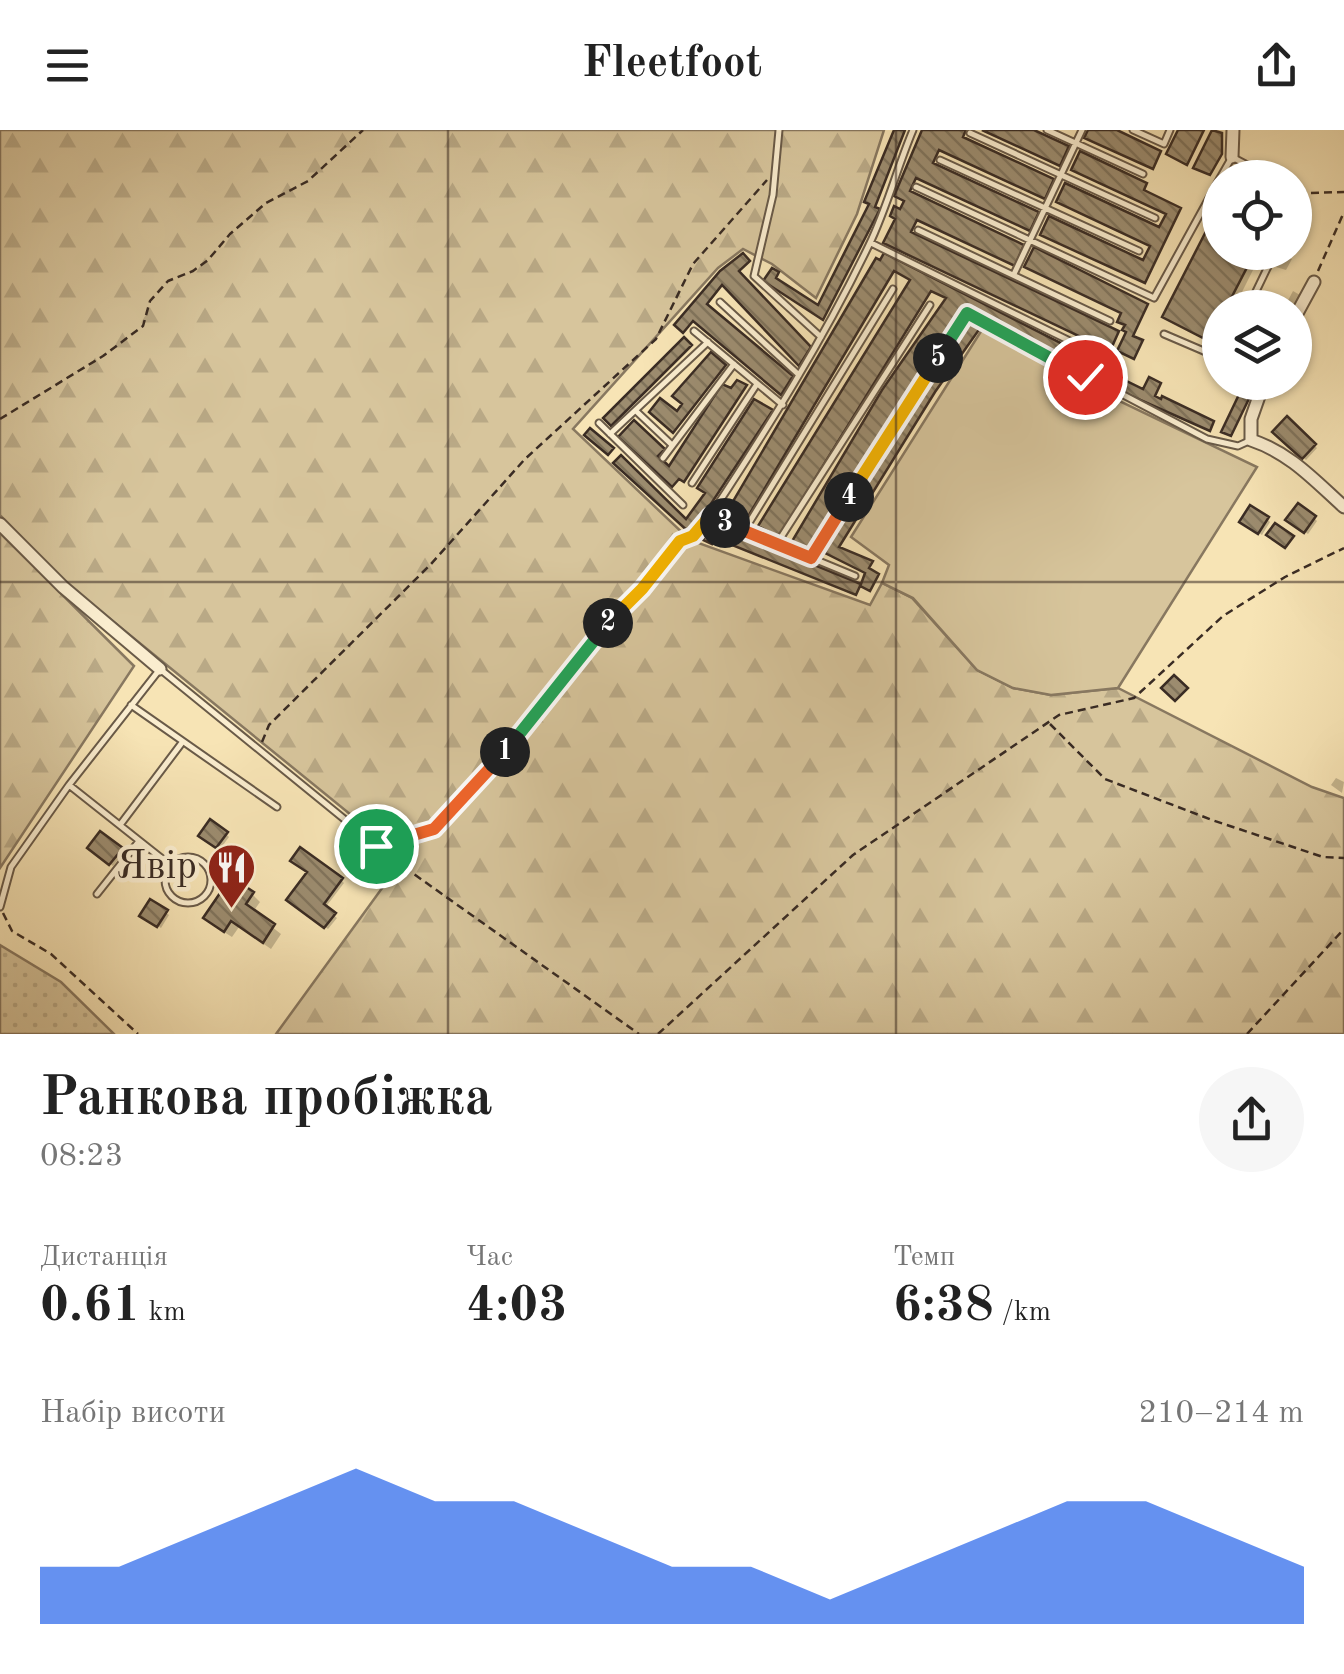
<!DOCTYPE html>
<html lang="uk">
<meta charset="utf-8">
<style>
:root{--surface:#fff;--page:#f6f6f6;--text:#222;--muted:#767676;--accent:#2563eb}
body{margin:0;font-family:"Old Standard TT",serif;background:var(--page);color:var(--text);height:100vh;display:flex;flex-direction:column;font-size:38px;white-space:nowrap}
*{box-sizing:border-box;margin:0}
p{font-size:32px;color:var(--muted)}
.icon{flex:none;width:55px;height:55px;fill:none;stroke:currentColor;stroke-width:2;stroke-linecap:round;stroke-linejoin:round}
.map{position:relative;height:904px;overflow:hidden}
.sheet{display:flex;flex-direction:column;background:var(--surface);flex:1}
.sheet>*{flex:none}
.fabs{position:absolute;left:1202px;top:30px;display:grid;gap:20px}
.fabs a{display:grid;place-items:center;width:110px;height:110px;border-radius:50%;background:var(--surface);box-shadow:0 2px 8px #0004;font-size:50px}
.pin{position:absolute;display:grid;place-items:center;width:85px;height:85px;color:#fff;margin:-42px;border:5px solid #fff;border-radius:50%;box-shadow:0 2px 10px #0007}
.km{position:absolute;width:50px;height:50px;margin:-25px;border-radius:50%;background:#222;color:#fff;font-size:28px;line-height:50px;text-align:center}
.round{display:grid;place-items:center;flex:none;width:105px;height:105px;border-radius:52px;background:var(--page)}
.headline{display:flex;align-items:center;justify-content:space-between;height:170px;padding:0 40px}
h1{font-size:55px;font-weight:600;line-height:75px}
.stats{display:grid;grid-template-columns:repeat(3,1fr);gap:15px;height:170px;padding:10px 40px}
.stats div{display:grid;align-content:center}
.stats b{font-size:50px;font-weight:600}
.stats small{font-size:28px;font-weight:400}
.stats p{font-size:28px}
.chart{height:280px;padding:20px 40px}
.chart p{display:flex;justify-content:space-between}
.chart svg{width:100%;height:180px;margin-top:10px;fill:var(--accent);opacity:.7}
header{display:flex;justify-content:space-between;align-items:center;height:130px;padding:0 40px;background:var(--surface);font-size:45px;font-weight:600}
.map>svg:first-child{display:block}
.grass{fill:url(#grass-dots);stroke:#887860;stroke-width:2.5}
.forest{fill:url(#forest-firs);stroke:#887860;stroke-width:2.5}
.garden{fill:#d7c59c;stroke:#887860;stroke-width:2.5}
.shadow{fill:#0003}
.building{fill:url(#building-back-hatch);stroke:#3a2c24;stroke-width:2.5}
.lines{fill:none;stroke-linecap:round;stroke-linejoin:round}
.lane-casing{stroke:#695a48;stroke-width:9}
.street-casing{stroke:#695a48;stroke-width:15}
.path{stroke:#3a2c24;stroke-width:2.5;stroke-dasharray:8 5;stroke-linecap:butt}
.lane{stroke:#faedcf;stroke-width:5}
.street{stroke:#faedcf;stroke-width:11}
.split-1-casing{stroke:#fff;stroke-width:20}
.split-2-casing{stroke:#fff;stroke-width:20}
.split-3-casing{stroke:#fff;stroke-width:20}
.split-4-casing{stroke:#fff;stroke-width:20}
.split-5-casing{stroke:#fff;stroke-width:20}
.split-6-casing{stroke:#fff;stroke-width:20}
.split-1{stroke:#f0652b;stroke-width:12}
.split-2{stroke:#22a559;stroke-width:12}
.split-3{stroke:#f5b400;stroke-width:12}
.split-4{stroke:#f0652b;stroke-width:12}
.split-5{stroke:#f5b400;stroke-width:12}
.split-6{stroke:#22a559;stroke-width:12}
.grid{fill:none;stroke:#3a2c24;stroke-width:2.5;stroke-opacity:0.55}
.labels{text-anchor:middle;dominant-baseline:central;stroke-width:9;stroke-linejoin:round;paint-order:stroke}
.poi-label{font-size:40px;fill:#3a2c24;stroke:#faedcf;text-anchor:end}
</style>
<header><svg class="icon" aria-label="menu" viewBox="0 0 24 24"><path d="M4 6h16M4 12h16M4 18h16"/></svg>Fleetfoot<svg class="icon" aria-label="share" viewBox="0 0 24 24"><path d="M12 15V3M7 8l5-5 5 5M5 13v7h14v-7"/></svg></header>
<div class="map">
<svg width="1344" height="904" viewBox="0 0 1344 904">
<defs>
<pattern id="grass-dots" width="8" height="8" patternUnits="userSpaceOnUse" patternTransform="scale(2.5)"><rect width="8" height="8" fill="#d7c59c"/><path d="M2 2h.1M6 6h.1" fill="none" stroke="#b9a986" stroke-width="1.8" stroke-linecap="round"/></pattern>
<pattern id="forest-firs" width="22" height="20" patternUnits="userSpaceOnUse" patternTransform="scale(2.5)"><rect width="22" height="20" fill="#d7c59c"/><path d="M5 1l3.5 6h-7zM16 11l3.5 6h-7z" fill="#b9a986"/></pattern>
<pattern id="building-back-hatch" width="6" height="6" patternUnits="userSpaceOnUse" patternTransform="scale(2.5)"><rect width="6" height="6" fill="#9c8c6f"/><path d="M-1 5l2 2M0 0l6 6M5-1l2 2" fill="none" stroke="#80735b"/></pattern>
</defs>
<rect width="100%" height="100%" fill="#f7e4b5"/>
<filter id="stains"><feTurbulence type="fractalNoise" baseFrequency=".002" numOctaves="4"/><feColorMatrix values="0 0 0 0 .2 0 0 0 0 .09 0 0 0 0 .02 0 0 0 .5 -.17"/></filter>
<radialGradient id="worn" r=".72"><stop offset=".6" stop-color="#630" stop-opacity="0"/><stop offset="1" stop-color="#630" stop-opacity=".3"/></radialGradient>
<!-- grass -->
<path class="grass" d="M0,815L61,852L114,904H0Z"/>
<!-- forest -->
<path class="forest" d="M0,0H884L857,84L816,168L772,134L743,119L718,138L573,299L690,410L870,475L882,453L912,468L977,540L1013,558L1051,565L1118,558L1312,657L1344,668V904H276L404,728L67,454L0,385Z
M0,403L134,536L0,738Z"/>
<!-- garden -->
<path class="garden" d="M985,195L1090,257L1257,337L1118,558L1051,565L1013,558L977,540L913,468L882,453L889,435L851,407Z"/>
<!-- shadow -->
<path class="shadow" d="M896,0H906L874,79L879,82L824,188L766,151L773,141L778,145L775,151L819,179L872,74Z
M925,0H967L962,10L1053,52L1046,68L940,19L932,35L1038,85L1031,100L917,47L909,63L1024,118L1016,135L918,89L911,104L1118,203L1101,242L1144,262L1150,251L1160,256L1154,269L1162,272L1163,269L1214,294L1211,300L1100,250L1101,245L967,178L858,343L811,422L794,413L884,262L949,168L932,160L780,406L762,396L913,150L895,140L745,394L728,384L877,131L882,133L885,126L1095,234L1103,216L886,112L898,88L893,86L896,79L902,82L907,71L897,66Z
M1220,79V122H1262L1234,178H1220V204L1215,215L1165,187Z
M1282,124L1292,129L1286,140L1276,137Z
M743,126L749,133L738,143L810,220L801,234L724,154L706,177L792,249L783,264L695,190L685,201L677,195Z
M1293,161L1300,165L1294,178H1284Z
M981,196L935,262L838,419L872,434L868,441L879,447L871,460L862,456L868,443L826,422L924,263Z
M684,211L691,218L614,295L607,288Z
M712,226L725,237L675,301L652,282L677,284Z
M738,253L746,258L685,351L681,348L674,356L621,307L634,294L664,321L656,328L670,340Z
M755,272L772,282L693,403L617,333L687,393L708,363Z
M1287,290L1317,318L1306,330L1276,302Z
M1314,388L1317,391L1308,404L1292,393Z
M1267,389L1270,392L1262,405L1245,394Z
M1336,648L1344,652L1342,663L1331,655Z
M101,704L124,722L113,736L90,718Z
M226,704L229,707L220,719L204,708Z
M341,750L344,753L325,778L337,788L328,799L292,773Z
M252,764L260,772L253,782L281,804L271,819L239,797L232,807L213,795Z
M151,772L169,785L161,798L146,788Z"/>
<!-- building -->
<path class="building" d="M894,0H905L875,77L880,79L823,190L763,151L772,138L779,142L776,148L818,175L869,74L864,72Z
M922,0H966L963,7L1054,49L1045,69L939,20L933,33L1039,82L1030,101L916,48L910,61L1024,115L1015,136L917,90L911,102L1119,201L1102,239L1143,259L1149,247L1161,253L1155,266L1161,269L1162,266L1214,291L1210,301L1120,261L1096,250L1098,245L966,179L857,342L810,423L791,413L882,260L946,168L931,161L779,407L758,396L910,150L894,141L743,395L725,385L876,128L880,130L884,123L1094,230L1100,216L883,113L895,89L890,86L894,76L900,79L904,71L894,66Z
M982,0H1034L1069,16L1060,36Z
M1088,0H1117L1161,21L1153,39L1084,8Z
M1178,0H1204L1187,35L1166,24Z
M1212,0L1222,3V24L1210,45L1193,38Z
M1080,21L1147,53L1144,60L1181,78L1145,153L1040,105L1049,86L1143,130L1150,116L1056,72L1065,53L1159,97L1166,84L1071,40Z
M1220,74V122H1255L1226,178H1220V190L1209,211L1162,187Z
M1034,117L1148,174L1133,206L1143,210L1134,229L1117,221L1126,202L1122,200L1125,195L1117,192L1121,183L1024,137Z
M743,123L750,131L739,141L811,217L799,236L722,155L707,174L793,246L781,265L693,191L683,203L674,195L720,141Z
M974,189L983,194L935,262L839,417L873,431L869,438L879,444L870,461L860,456L856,465L715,408L712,414L703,410L711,393L861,454L865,443L823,422L922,261Z
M684,207L692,215L611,296L603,288Z
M711,222L726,235L673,303L649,282L660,268L677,281L682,274L672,266Z
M737,250L747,255L684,352L679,349L672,357L618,307L634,290L665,319L658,326L669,336L722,254L731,258Z
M1245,252H1257L1231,306L1221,302Z
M754,269L773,280L691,404L613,333L621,325L686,389L705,363L697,358Z
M1287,286L1316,314L1302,329L1272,302Z
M590,298L614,318L608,325L584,305Z
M1298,373L1316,386L1304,403L1285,390Z
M1250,375L1269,387L1258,404L1239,392Z
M1275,393L1294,406L1285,418L1266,405Z
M1174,545L1188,558L1175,571L1161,558Z
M210,689L228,702L216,718L198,706Z
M100,701L123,718L109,735L87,718Z
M300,717L343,748L324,774L336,783L324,798L286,770L307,742L290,731Z
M231,747L254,762L246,774L275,794L263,813L231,791L224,802L203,788Z
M150,769L168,780L157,797L139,786Z"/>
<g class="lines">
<defs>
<path id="lane" d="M779,0L773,65L754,146L821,207
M1047,0L1143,44
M1133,0L1164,14L1170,0
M970,3L1155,88
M940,30L1139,121
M1220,48L1232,27L1272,48
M916,57L1154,168L1220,48
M1295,59L1302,63L1295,78
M918,100L1110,191
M871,113L1088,220
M1014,144L1082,0
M720,172L799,245
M1248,178L1275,122
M694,201L783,275
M1004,202L1207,309L1238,316L1249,311
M1164,204L1220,228
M636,281L672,315
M599,293L683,375
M610,304L708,212
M663,328L734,234
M692,353L757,254
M744,401L893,159
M778,412L930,175
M811,428L967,183
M855,446L710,386C768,298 824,209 869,115C887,78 897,38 913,0
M131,575L277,677
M69,655L170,735
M120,695L181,614
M165 750a23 23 0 1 1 46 0a23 23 0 1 1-46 0Z
M97,764L139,711
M0,777L11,737L69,655L160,539L397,732"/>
<path id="street" d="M1232,27L1233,0
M1295,187L1314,152
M1264,252L1251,289V310C1290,323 1314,350 1344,377
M0,394L63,457L160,539"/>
</defs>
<!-- lane casing -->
<use href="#lane" class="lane-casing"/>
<!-- street casing -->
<use href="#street" class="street-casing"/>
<!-- path -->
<path class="path" d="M1311,63L1344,62
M1318,141L1344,82
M975,187L999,199
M0,289L103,226L143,196L150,171L168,151L193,141L208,130L230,104L266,73L308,51L363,0
M1050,594L1105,649L1212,690L1323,727L1344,728
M262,612L269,595L431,434L525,329L656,209L693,134L767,50
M387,713L434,699L450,684L525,599L601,499L643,459L680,411L693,406L706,391
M404,737L639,904
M3,783L12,801L51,824L138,904
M658,904L853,725L1059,585L1134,568L1223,486L1285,447L1344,418
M1247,904L1344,799"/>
<!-- lane -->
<use href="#lane" class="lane"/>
<!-- street -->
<use href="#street" class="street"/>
</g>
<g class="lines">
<defs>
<path id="split-1" d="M376,716L434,699L505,622"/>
<path id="split-2" d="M505,622L608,493"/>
<path id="split-3" d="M608,493L642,459L680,411L693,406L710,386L725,393"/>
<path id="split-4" d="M725,393L811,428L849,367"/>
<path id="split-5" d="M849,367L938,228"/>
<path id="split-6" d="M938,228L967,183L1085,247"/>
</defs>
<!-- split-1 casing -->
<use href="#split-1" class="split-1-casing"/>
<!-- split-2 casing -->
<use href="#split-2" class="split-2-casing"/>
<!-- split-3 casing -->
<use href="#split-3" class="split-3-casing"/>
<!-- split-4 casing -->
<use href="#split-4" class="split-4-casing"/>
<!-- split-5 casing -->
<use href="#split-5" class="split-5-casing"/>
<!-- split-6 casing -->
<use href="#split-6" class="split-6-casing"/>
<!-- split-1 -->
<use href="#split-1" class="split-1"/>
<!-- split-2 -->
<use href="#split-2" class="split-2"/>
<!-- split-3 -->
<use href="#split-3" class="split-3"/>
<!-- split-4 -->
<use href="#split-4" class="split-4"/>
<!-- split-5 -->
<use href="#split-5" class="split-5"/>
<!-- split-6 -->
<use href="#split-6" class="split-6"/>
</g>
<!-- grid -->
<path class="grid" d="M448,0V904M896,0V904M0,452H1344"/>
<!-- icons -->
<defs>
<symbol id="restaurant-pin" viewBox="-11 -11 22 30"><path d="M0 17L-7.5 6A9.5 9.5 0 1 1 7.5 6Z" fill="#8f2418" stroke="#faedcf"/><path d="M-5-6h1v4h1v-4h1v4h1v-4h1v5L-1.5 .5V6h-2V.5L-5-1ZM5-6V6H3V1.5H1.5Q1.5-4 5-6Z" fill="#fff"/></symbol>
</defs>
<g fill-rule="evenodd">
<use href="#restaurant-pin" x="204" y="710" width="55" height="75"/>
</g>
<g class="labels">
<!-- poi labels -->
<g class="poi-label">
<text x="197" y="738">Явір</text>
</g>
</g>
<rect width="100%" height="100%" filter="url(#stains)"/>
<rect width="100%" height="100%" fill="url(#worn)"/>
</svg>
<div class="fabs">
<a><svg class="icon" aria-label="locate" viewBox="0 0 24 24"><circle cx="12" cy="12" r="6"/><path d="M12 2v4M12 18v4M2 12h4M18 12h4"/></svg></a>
<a><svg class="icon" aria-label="layers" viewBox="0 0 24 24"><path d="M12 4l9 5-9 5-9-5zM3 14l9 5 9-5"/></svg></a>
</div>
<div class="pin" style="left:376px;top:716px;background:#1e9e55"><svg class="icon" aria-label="arrive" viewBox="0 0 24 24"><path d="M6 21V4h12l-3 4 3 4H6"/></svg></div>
<div class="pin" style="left:1085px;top:247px;background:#d93025"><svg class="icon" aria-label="check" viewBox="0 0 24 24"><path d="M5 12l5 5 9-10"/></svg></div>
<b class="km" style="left:505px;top:622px">1</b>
<b class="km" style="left:608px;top:493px">2</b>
<b class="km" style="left:725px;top:393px">3</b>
<b class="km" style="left:849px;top:367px">4</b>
<b class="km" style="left:938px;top:228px">5</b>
</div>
<section class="sheet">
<div class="headline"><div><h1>Ранкова пробіжка</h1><p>08:23</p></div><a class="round"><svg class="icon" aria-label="share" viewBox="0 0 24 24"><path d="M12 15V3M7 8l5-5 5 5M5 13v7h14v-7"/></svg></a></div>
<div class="stats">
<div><p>Дистанція</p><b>0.61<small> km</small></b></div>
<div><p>Час</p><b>4:03</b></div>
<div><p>Темп</p><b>6:38<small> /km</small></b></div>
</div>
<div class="chart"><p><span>Набір висоти</span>210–214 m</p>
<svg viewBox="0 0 160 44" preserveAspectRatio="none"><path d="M0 44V30L10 30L20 22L30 14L40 6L50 14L60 14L70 22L80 30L90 30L100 38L110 30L120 22L130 14L140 14L150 22L160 30V44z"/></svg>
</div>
</section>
